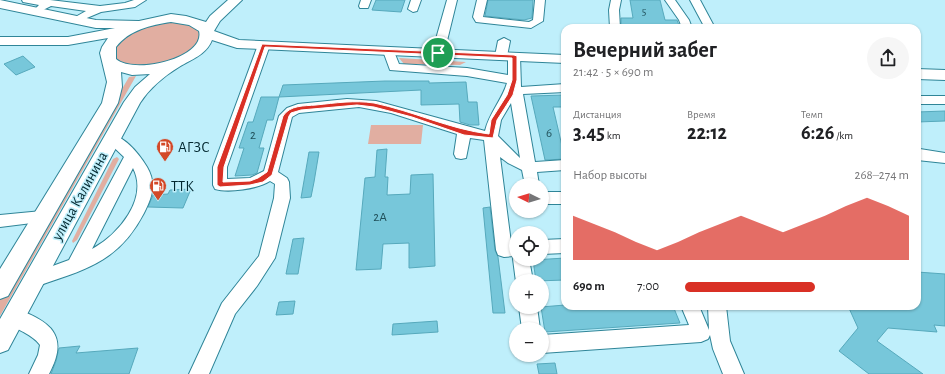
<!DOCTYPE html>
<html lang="ru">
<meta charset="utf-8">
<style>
:root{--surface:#fff;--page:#f6f6f6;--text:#202124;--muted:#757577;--accent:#d93025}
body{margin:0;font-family:"Alegreya Sans",sans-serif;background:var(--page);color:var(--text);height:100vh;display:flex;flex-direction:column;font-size:15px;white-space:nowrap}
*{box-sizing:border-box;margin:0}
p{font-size:13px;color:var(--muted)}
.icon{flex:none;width:22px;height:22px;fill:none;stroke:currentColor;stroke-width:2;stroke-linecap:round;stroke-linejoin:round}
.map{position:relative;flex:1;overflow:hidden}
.panel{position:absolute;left:561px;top:24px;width:360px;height:286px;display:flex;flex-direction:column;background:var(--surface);border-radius:12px;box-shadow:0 1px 3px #0004}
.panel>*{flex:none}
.needle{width:26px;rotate:275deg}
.controls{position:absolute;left:509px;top:178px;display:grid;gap:8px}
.controls a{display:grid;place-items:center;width:40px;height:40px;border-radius:50%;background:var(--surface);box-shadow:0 1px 3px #0004;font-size:20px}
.pin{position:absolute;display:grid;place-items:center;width:34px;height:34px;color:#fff;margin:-17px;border:2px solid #fff;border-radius:50%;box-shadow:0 1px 4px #0007}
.round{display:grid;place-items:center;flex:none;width:42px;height:42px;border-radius:21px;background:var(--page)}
.headline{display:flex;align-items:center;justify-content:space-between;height:68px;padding:0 12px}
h1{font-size:22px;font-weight:600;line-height:30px}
.metrics{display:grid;grid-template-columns:repeat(3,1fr);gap:6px;height:68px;padding:4px 12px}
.metrics div{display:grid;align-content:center}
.metrics b{font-size:20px;font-weight:600}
.metrics small{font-size:11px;font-weight:400}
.metrics p{font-size:11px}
.chart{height:112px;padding:8px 12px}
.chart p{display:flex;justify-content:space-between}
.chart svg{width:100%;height:72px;margin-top:4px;fill:var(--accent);opacity:.7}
ul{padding:0 12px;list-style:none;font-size:13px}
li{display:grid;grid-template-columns:64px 48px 1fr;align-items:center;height:30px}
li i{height:10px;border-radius:5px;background:var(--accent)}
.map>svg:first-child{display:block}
.green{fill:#e1aea1}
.building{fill:#77c7da;stroke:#56a9bc}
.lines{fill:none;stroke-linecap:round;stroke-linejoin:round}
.minor-casing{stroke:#2f8598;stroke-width:2}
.major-casing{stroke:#2f8598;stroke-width:2}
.minor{fill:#fff;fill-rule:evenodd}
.major{fill:#fff;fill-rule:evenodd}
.route{fill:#d93025;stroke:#fff;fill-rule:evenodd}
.labels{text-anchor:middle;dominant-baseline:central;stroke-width:3;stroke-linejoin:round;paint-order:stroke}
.far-number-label{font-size:11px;fill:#20505a}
.number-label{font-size:13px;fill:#20505a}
.poi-label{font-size:15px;fill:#032830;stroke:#bfeffb;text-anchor:start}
.street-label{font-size:15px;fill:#032830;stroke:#bfeffb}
</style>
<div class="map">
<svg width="945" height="374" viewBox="0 0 945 374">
<rect width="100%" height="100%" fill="#bfeffb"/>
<!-- green -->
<path class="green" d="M171,21L191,24L201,32C201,59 153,68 132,67C127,67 120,62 115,60L113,48C127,28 150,26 171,21Z
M399,58L466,62L460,65L404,64Z
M136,76L0,316V298L129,77Z
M371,125H423L421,144H368Z
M117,157L119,159L77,240L73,243L72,241L113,159Z"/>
<!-- building -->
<path class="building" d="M376,0H405L401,12L372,10Z
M488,0H533L532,18L524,20L485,16Z
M630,0H660L665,20H677L680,28L621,27V18H633Z
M23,56L35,67L16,75L4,64Z
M385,81H429V83L466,82L468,102H477L479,125H470L460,122L459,104L421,105V90L279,97L283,85Z
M565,95V107H553L565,159L545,160L531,96Z
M261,97H279L273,120H267L259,148H264L257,173L252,175L235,176L244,148H239L248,122H253Z
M945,111V121L917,122V112Z
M387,149L385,177H388L387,195L410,194L411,175L433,174L435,266L409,268V243L383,244L381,269L356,270L365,178L375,177L377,150Z
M309,152H319L314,182L311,197L301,198Z
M191,189L183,208L148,207L153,195L168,194L170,190Z
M490,207L495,250L498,257L505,313H493L483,208Z
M304,238L298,274H286L293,239Z
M565,258V280L536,281L533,260Z
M917,272L945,274V326L934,325L937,332L888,328L877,341L923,374H869L839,351L858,328L848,306H917Z
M295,301L293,314L276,315L279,302Z
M565,305L673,306L680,323L545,332L541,307Z
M437,321L438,332L392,335L393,324Z
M80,346L76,353L138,348L129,374H51L56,361L59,348Z
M555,363L557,374H539L537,364Z"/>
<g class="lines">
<defs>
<path id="minor" d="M22,0H50L100,6L125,3L134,0H146L135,7L101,12L75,23L71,22L70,20L86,11L51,6L41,11L36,8L39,5L23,2Z
M361,0H371L368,8H360L359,6Z
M411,0H421L417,11L413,12L408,9Z
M447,0H457L444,53L438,56L432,53Z
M477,0H487L483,17L529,22L533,20L535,0H545L543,21L531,28L476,22L473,17Z
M611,0H621L619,10L620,28H610L609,10Z
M665,0H675L689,20L692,28H682L679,20Z
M690,0H700L715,28H705Z
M504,38L510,41L507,56L501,59L495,56L498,41Z
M264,42L270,45L227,167V179L250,178L264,171L279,116L287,108L298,104L347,99L376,101L485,131C489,113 502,100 507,83L467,76L390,70L383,51L385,49H393L399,64L467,68L508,75V56L514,53L520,56L521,87L565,84V92L523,94L535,162L565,160V170L537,172L539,185H525L522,170L508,163L500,157L511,243L516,242V259H529L533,281H516V282L513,259L514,256L504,257L498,255L496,250L484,140L470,138L466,158L461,159L456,158L454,154L457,134L391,113L359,107L299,113L292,117L278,172L287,178L289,182L290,198L275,258L257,286L235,314L209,374H189L222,303L259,256L274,198L275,184L270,181C258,189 228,193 215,189L213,185V167L258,45ZM511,103L520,158L498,136L501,120Z
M917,96H945V104H917Z
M112,134C127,139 139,154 147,167C157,184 152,197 144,213C118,263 84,270 34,287L28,285L25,280L28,275L69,260L124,157L105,139L107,136ZM133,168C149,199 118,235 92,249Z
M920,149L945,153V163L917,160V150Z
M542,192H565V204H542Z
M42,211L48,213L50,217L48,221L0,227V215Z
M565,239V253L542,254V240Z
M681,306H699L709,330L708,306H726L730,341L744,374H723L713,349L710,335L708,339L701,342L542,353V335L689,325Z
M519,307H537L540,329H522Z
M14,308C50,321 70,335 49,374H29L38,355L40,345C31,332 11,330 5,316L8,310Z"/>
<path id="major" d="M0,0L96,20L139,21L171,14L186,16L206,22L210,16L228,0H242L220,21L214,31L239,40L565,55V63L237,48L212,40C206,55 192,59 179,67C164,76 149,89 140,103L8,350L0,353V319L124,102L135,87L150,74L132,75L121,72L122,87L118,103L8,296L0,299V269L102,103L107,82L100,53L102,47L108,38L68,45H0V37H68L115,28H96L0,8ZM171,22L189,25L199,31C206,58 134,75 116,59V47C129,30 151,25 171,22Z
M917,69L945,70V80L917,79Z"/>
</defs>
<!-- minor casing -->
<use href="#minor" class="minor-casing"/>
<!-- major casing -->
<use href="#major" class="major-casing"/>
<!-- minor -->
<use href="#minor" class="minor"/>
<!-- major -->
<use href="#major" class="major"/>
</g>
<!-- route -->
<path class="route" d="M262,44L514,55L517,56V80L513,95L497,120L493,138L464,135L412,117L374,107L357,105L301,110L291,113L289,116L272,175L263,182L250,185L220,187L217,185V167ZM265,47L512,58V80L507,95L491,120L489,134C449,129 413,111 374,103C355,100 335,103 316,105C304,106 290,105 283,116L267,172L258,178L250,181L223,182L224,167Z"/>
<!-- icons -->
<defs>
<symbol id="fuel-pin" viewBox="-11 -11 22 30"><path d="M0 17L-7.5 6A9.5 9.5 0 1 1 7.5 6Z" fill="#d34928" stroke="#bfeffb"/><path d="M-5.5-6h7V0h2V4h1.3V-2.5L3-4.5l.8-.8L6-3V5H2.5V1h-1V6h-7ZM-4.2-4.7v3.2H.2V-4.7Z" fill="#fff"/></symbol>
</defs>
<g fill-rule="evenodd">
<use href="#fuel-pin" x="155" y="137" width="20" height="27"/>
<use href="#fuel-pin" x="148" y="176" width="20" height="27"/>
</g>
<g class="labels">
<!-- far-number labels -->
<g class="far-number-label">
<text x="644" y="11">5</text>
</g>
<!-- number labels -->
<g class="number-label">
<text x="549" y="133">6</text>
<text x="253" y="135">2</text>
<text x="380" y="217">2А</text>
</g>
<!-- poi labels -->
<g class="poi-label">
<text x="178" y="147">АГЗС</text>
<text x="171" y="186">ТТК</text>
</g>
<!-- street labels -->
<g class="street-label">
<text transform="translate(80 196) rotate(-61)">улица Калинина</text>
</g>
</g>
</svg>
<div class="controls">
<a><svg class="needle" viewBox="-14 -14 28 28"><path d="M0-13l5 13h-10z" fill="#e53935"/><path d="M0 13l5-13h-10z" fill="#757577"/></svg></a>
<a><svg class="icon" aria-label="locate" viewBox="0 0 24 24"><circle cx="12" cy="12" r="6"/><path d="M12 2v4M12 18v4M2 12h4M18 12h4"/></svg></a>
<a>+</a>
<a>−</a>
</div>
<div class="pin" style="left:438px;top:53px;background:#1e9e55"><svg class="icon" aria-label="arrive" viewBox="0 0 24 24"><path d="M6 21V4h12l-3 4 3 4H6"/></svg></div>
<section class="panel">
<div class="headline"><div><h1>Вечерний забег</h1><p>21:42 · 5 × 690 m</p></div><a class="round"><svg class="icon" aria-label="share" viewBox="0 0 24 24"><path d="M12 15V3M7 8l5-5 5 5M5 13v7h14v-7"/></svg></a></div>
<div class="metrics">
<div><p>Дистанция</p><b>3.45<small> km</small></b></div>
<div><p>Время</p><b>22:12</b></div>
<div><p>Темп</p><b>6:26<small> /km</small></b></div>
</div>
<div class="chart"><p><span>Набор высоты</span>268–274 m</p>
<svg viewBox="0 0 160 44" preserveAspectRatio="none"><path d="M0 44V17L10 22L20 27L30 33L40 38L50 33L60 27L70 22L80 17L90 22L100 27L110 22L120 17L130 11L140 6L150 11L160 17V44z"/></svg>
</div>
<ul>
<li><b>690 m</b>7:00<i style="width:58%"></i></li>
</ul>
</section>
</div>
